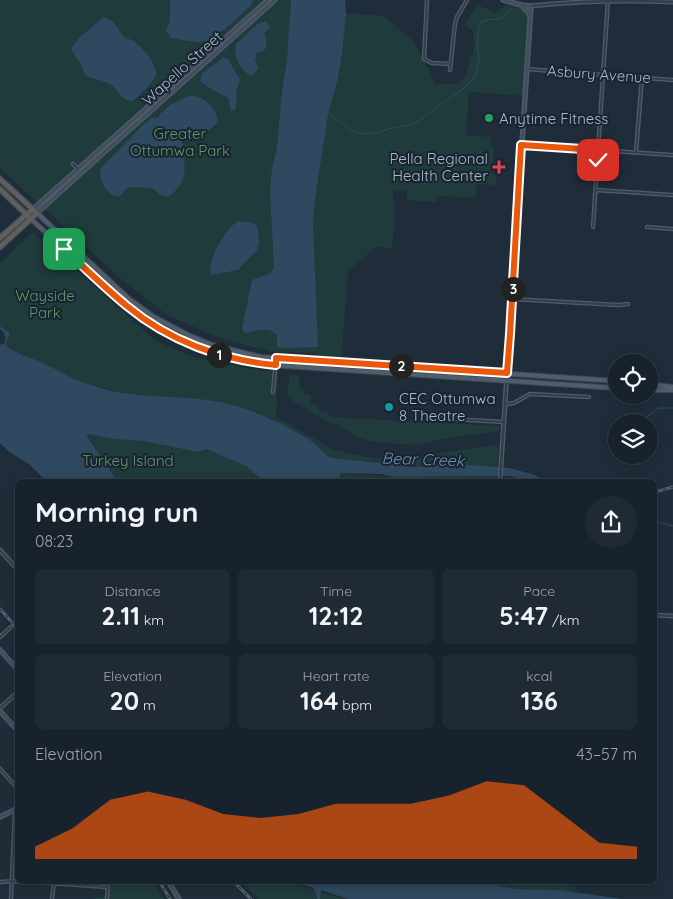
<!DOCTYPE html>
<meta charset="utf-8">
<style>
:root{--surface:#17222c;--page:#202a34;--text:#f1f3f6;--muted:#9ea4a9;--line:#363f48;--accent:#ea580c}
body{margin:0;font-family:Quicksand,sans-serif;background:var(--page);color:var(--text);height:100vh;display:flex;flex-direction:column;font-size:19px;white-space:nowrap}
*{box-sizing:border-box;margin:0}
p{font-size:16px;color:var(--muted)}
.icon{flex:none;width:28px;height:28px;fill:none;stroke:currentColor;stroke-width:2;stroke-linecap:round;stroke-linejoin:round}
.map{position:relative;flex:1;overflow:hidden}
.side{position:absolute;left:15px;top:479px;width:642px;height:405px;display:flex;flex-direction:column;background:var(--surface);border-radius:8px;box-shadow:0 2px 12px #0003,0 0 0 1px var(--line)}
.side>*{flex:none}
.tools{position:absolute;left:608px;top:354px;display:grid;gap:10px}
.tools a{display:grid;place-items:center;width:50px;height:50px;border-radius:50%;background:var(--surface);box-shadow:0 2px 12px #0003,0 0 0 1px var(--line);font-size:25px}
.pin{position:absolute;display:grid;place-items:center;width:42px;height:42px;color:#fff;margin:-21px;border-radius:10px;box-shadow:0 2px 8px #0006}
.km{position:absolute;width:25px;height:25px;margin:-12px;border-radius:50%;background:#222;color:#fff;font-size:14px;line-height:25px;text-align:center}
.round{display:grid;place-items:center;flex:none;width:52px;height:52px;border-radius:26px;background:var(--page)}
.head{display:flex;align-items:center;justify-content:space-between;height:85px;padding:0 20px}
h1{font-size:28px;font-weight:700;line-height:38px}
.figures{display:grid;grid-template-columns:repeat(3,1fr);gap:8px;height:85px;padding:5px 20px}
.figures div{display:grid;align-content:center;border-radius:8px;background:var(--page);text-align:center}
.figures b{font-size:25px;font-weight:700}
.figures small{font-size:14px;font-weight:400}
.figures p{font-size:14px}
.chart{height:140px;padding:10px 20px}
.chart p{display:flex;justify-content:space-between}
.chart svg{width:100%;height:90px;margin-top:5px;fill:var(--accent);opacity:.7}
.map>svg:first-child{display:block}
.green{fill:#203b3b}
.water{fill:#2f4961}
.lines{fill:none;stroke-linecap:round;stroke-linejoin:round}
.stream{stroke:#2f4961;stroke-width:1}
.minor-casing{stroke:#505c68;stroke-width:4.5}
.tertiary-casing{stroke:#505c68;stroke-width:5}
.secondary-casing{stroke:#505c68;stroke-width:5.5}
.primary-casing{stroke:#3c4854;stroke-width:6}
.trunk-casing{stroke:#3d4955;stroke-width:7}
.minor{stroke:#323f4a;stroke-width:2}
.tertiary{stroke:#323f4a;stroke-width:2.5}
.secondary{stroke:#404e5e;stroke-width:3}
.primary{stroke:#505e6b;stroke-width:4}
.trunk{stroke:#605f5c;stroke-width:4.5}
.rail-casing{stroke:#546372;stroke-width:3}
.rail{stroke:#18242f;stroke-width:1;stroke-dasharray:4;stroke-linecap:butt}
.route-casing{stroke:#fff;stroke-width:10}
.route{stroke:#ea580c;stroke-width:6}
.leisure-dot{fill:#2e9e5b;stroke:#18242f;stroke-width:2}
.health-dot{fill:#e0444e;stroke:#18242f;stroke-width:2}
.culture-dot{fill:#0f9aa8;stroke:#18242f;stroke-width:2}
.labels{text-anchor:middle;dominant-baseline:central;stroke-width:4;stroke-linejoin:round;paint-order:stroke}
.street-label{font-size:15px;fill:#adb9c7;stroke:#18242f}
.poi-label{font-size:15px;fill:#adb9c7;stroke:#18242f;text-anchor:start}
.park-label{font-size:15px;fill:#629a69;stroke:#18242f}
.water-label{font-size:16px;font-style:italic;fill:#6a8eae;stroke:#18242f}
</style>
<div class="map">
<svg width="673" height="899" viewBox="0 0 673 899">
<rect width="100%" height="100%" fill="#1f2d3a"/>
<!-- green -->
<path class="green" d="M0,0H345V17L346,13L384,16L414,42L436,84H456L465,78L471,57L474,53L473,31L465,25L477,6H480L496,13L506,5L525,10L530,18L524,96L469,92L466,135L490,137V145L494,146L492,174L497,175L496,185L477,184L475,198L437,196L436,202L407,200V190H393L395,217L392,248L376,247L348,271L341,362L317,361V353L272,352L217,337L167,315L119,277L0,168Z
M33,232L156,341L193,357L256,370L278,372L276,417L334,450L373,458L390,459L412,457L495,445L499,449L497,467L459,464L417,467L332,458L276,421L257,412L217,402L128,394L93,385L72,378L43,363L36,362L19,352L7,347L6,343L10,333L0,326V263Z
M290,375L299,376V387L305,390L304,394L310,395L311,404L317,405L319,411L322,412L325,411L331,417L499,426V431L441,439L416,445L373,442L357,437L338,425L326,421L293,401L287,395Z
M88,434L114,439L143,441L198,452L207,449L246,466L264,481H117L87,435Z
M343,473L395,477L497,476V481H338L340,474Z
M108,881H153L164,899H90L107,896Z
M240,881H283L344,899H259Z
M474,881H564L568,885L576,887L577,892L515,889Z"/>
<!-- water -->
<path class="water" d="M170,0H253L251,5C240,15 216,40 203,42C193,43 181,39 171,38L166,30L170,21Z
M291,0H345L346,13L342,54L337,82L328,114L315,199L313,224L318,347L287,348L277,347V335C268,326 256,331 245,333L242,329L252,280L269,274L274,268L270,191L272,169L277,148L282,91L287,61Z
M104,17C119,23 116,30 126,38C128,39 131,39 133,41C142,46 158,65 156,75C154,81 138,98 132,101C122,101 118,90 110,84C102,80 94,79 86,76L80,63L72,51V47L80,37Z
M266,21L270,27L264,34C266,38 269,48 263,51C261,52 259,51 257,53L255,60L258,68L253,75H249C239,67 233,57 236,44L258,24Z
M224,57L228,59L240,80L236,92L237,102L235,110L231,111L228,98L211,89L200,81L202,74Z
M189,96C203,95 215,106 218,120C217,126 197,141 190,141C187,141 185,141 182,141C182,159 191,173 176,190C173,193 172,195 167,197L161,195L152,188L133,187L127,188L120,196C108,199 96,178 102,167L143,125L152,118H159V115L170,105Z
M238,221L253,223L257,226L259,241L257,250L238,270L211,275C206,262 226,228 238,221Z
M0,326L10,333L6,343L7,347C17,353 34,359 45,364C54,368 63,373 72,378C90,385 111,392 130,394C164,398 200,396 232,405C261,412 286,426 311,441C319,446 323,454 332,458L417,467L459,464L509,468L532,474L546,481H527L510,476L395,477L380,474L341,473L338,481H264L246,466L207,449L198,452L143,441L114,439L88,434L87,436L117,481H46L29,464L8,451L0,443V345L5,343C6,336 5,333 0,329Z
M285,881H474L515,889L559,890L622,899H348L321,890L320,899H317L316,892L312,887Z"/>
<g class="lines">
<!-- stream -->
<path class="stream" d="M329,112L330,116C339,119 345,127 353,131C366,136 377,133 388,129C399,126 409,126 419,121L438,106L462,90L475,77L479,61L477,44L479,24C493,13 499,28 511,8
M647,417L658,408H673
M655,521L673,526"/>
<defs>
<path id="minor" d="M427,0L424,59L432,63L451,64
M526,69L673,80
M450,70L455,24L457,17L467,0
M521,145L673,155
M636,152L642,77
M73,164L78,169
M596,190L673,195
M593,227L608,0
M647,227L673,229
M512,299L618,305L628,304
M273,392L276,359
M505,404L514,403L530,394L589,397
M434,418L504,422
M0,637L11,627
M0,769L18,789
M18,881L107,887
M0,882L18,881
M11,899L15,809
M52,899L54,883
M107,899L108,881"/>
<path id="tertiary" d="M531,6C578,1 626,0 673,2
M500,481L507,373
M0,550L18,570
M655,615L673,616
M0,708L18,692"/>
<path id="secondary" d="M503,0L521,5L531,6L507,373
M522,6L528,12L530,16
M33,209L268,0
M37,213L81,173L275,0
M0,650L18,670
M0,711L18,731
M0,817L18,808
M168,881L179,899"/>
<path id="primary" d="M37,213L129,299L154,317L188,335L212,345L261,357L616,381
M31,219C89,272 141,331 218,354C240,361 262,364 285,366L616,388
M649,384L673,387
M649,390H673"/>
<path id="trunk" d="M0,179L37,213L0,247
M0,189L31,219
M0,238L33,209"/>
</defs>
<!-- minor casing -->
<use href="#minor" class="minor-casing"/>
<!-- tertiary casing -->
<use href="#tertiary" class="tertiary-casing"/>
<!-- secondary casing -->
<use href="#secondary" class="secondary-casing"/>
<!-- primary casing -->
<use href="#primary" class="primary-casing"/>
<!-- trunk casing -->
<use href="#trunk" class="trunk-casing"/>
<!-- minor -->
<use href="#minor" class="minor"/>
<!-- tertiary -->
<use href="#tertiary" class="tertiary"/>
<!-- secondary -->
<use href="#secondary" class="secondary"/>
<!-- primary -->
<use href="#primary" class="primary"/>
<!-- trunk -->
<use href="#trunk" class="trunk"/>
<defs>
<path id="rail" d="M655,492L673,487
M0,609L18,629
M159,881L170,899
M233,881L251,899"/>
</defs>
<!-- rail casing -->
<use href="#rail" class="rail-casing"/>
<!-- rail -->
<use href="#rail" class="rail"/>
</g>
<g class="lines">
<defs>
<path id="route" d="M64,249C85,268 105,288 127,306C169,341 222,360 276,365V358L507,373L510,334L521,145L598,150V160"/>
</defs>
<!-- route casing -->
<use href="#route" class="route-casing"/>
<!-- route -->
<use href="#route" class="route"/>
</g>
<!-- markers -->
<circle class="leisure-dot" cx="489" cy="118" r="5"/>
<path class="health-dot" d="M496.5 159.5h5v5h5v5h-5v5h-5v-5h-5v-5h5z"/>
<circle class="culture-dot" cx="389" cy="407" r="5"/>
<g class="labels">
<!-- street labels -->
<g class="street-label">
<text transform="translate(182 68) rotate(-42)">Wapello Street</text>
<text transform="translate(599 74) rotate(4)">Asbury Avenue</text>
</g>
<!-- poi labels -->
<g class="poi-label">
<text x="499" y="118">Anytime Fitness</text>
<text x="488" y="158" text-anchor="end">Pella Regional<tspan x="488" dy="17">Health Center</tspan></text>
<text x="399" y="398">CEC Ottumwa<tspan x="399" dy="17">8 Theatre</tspan></text>
</g>
<!-- park labels -->
<g class="park-label">
<text x="180" y="133">Greater<tspan x="180" dy="17">Ottumwa Park</tspan></text>
<text x="45" y="295">Wayside<tspan x="45" dy="17">Park</tspan></text>
<text x="128" y="460">Turkey Island</text>
</g>
<!-- water labels -->
<g class="water-label">
<text transform="translate(423 459) rotate(2)">Bear Creek</text>
</g>
</g>
</svg>
<div class="tools">
<a><svg class="icon" aria-label="locate" viewBox="0 0 24 24"><circle cx="12" cy="12" r="6"/><path d="M12 2v4M12 18v4M2 12h4M18 12h4"/></svg></a>
<a><svg class="icon" aria-label="layers" viewBox="0 0 24 24"><path d="M12 4l9 5-9 5-9-5zM3 14l9 5 9-5"/></svg></a>
</div>
<div class="pin" style="left:64px;top:249px;background:#1e9e55"><svg class="icon" aria-label="arrive" viewBox="0 0 24 24"><path d="M6 21V4h12l-3 4 3 4H6"/></svg></div>
<div class="pin" style="left:598px;top:160px;background:#d93025"><svg class="icon" aria-label="check" viewBox="0 0 24 24"><path d="M5 12l5 5 9-10"/></svg></div>
<b class="km" style="left:219px;top:355px">1</b>
<b class="km" style="left:401px;top:366px">2</b>
<b class="km" style="left:513px;top:289px">3</b>
<section class="side">
<div class="head"><div><h1>Morning run</h1><p>08:23</p></div><a class="round"><svg class="icon" aria-label="share" viewBox="0 0 24 24"><path d="M12 15V3M7 8l5-5 5 5M5 13v7h14v-7"/></svg></a></div>
<div class="figures">
<div><p>Distance</p><b>2.11<small> km</small></b></div>
<div><p>Time</p><b>12:12</b></div>
<div><p>Pace</p><b>5:47<small> /km</small></b></div>
</div>
<div class="figures">
<div><p>Elevation</p><b>20<small> m</small></b></div>
<div><p>Heart rate</p><b>164<small> bpm</small></b></div>
<div><p>kcal</p><b>136</b></div>
</div>
<div class="chart"><p><span>Elevation</span>43–57 m</p>
<svg viewBox="0 0 160 44" preserveAspectRatio="none"><path d="M0 44V38L10 29L20 15L30 11L40 15L50 22L60 24L70 22L80 17L90 17L100 17L110 13L120 6L130 8L140 22L150 36L160 38V44z"/></svg>
</div>
</section>
</div>
